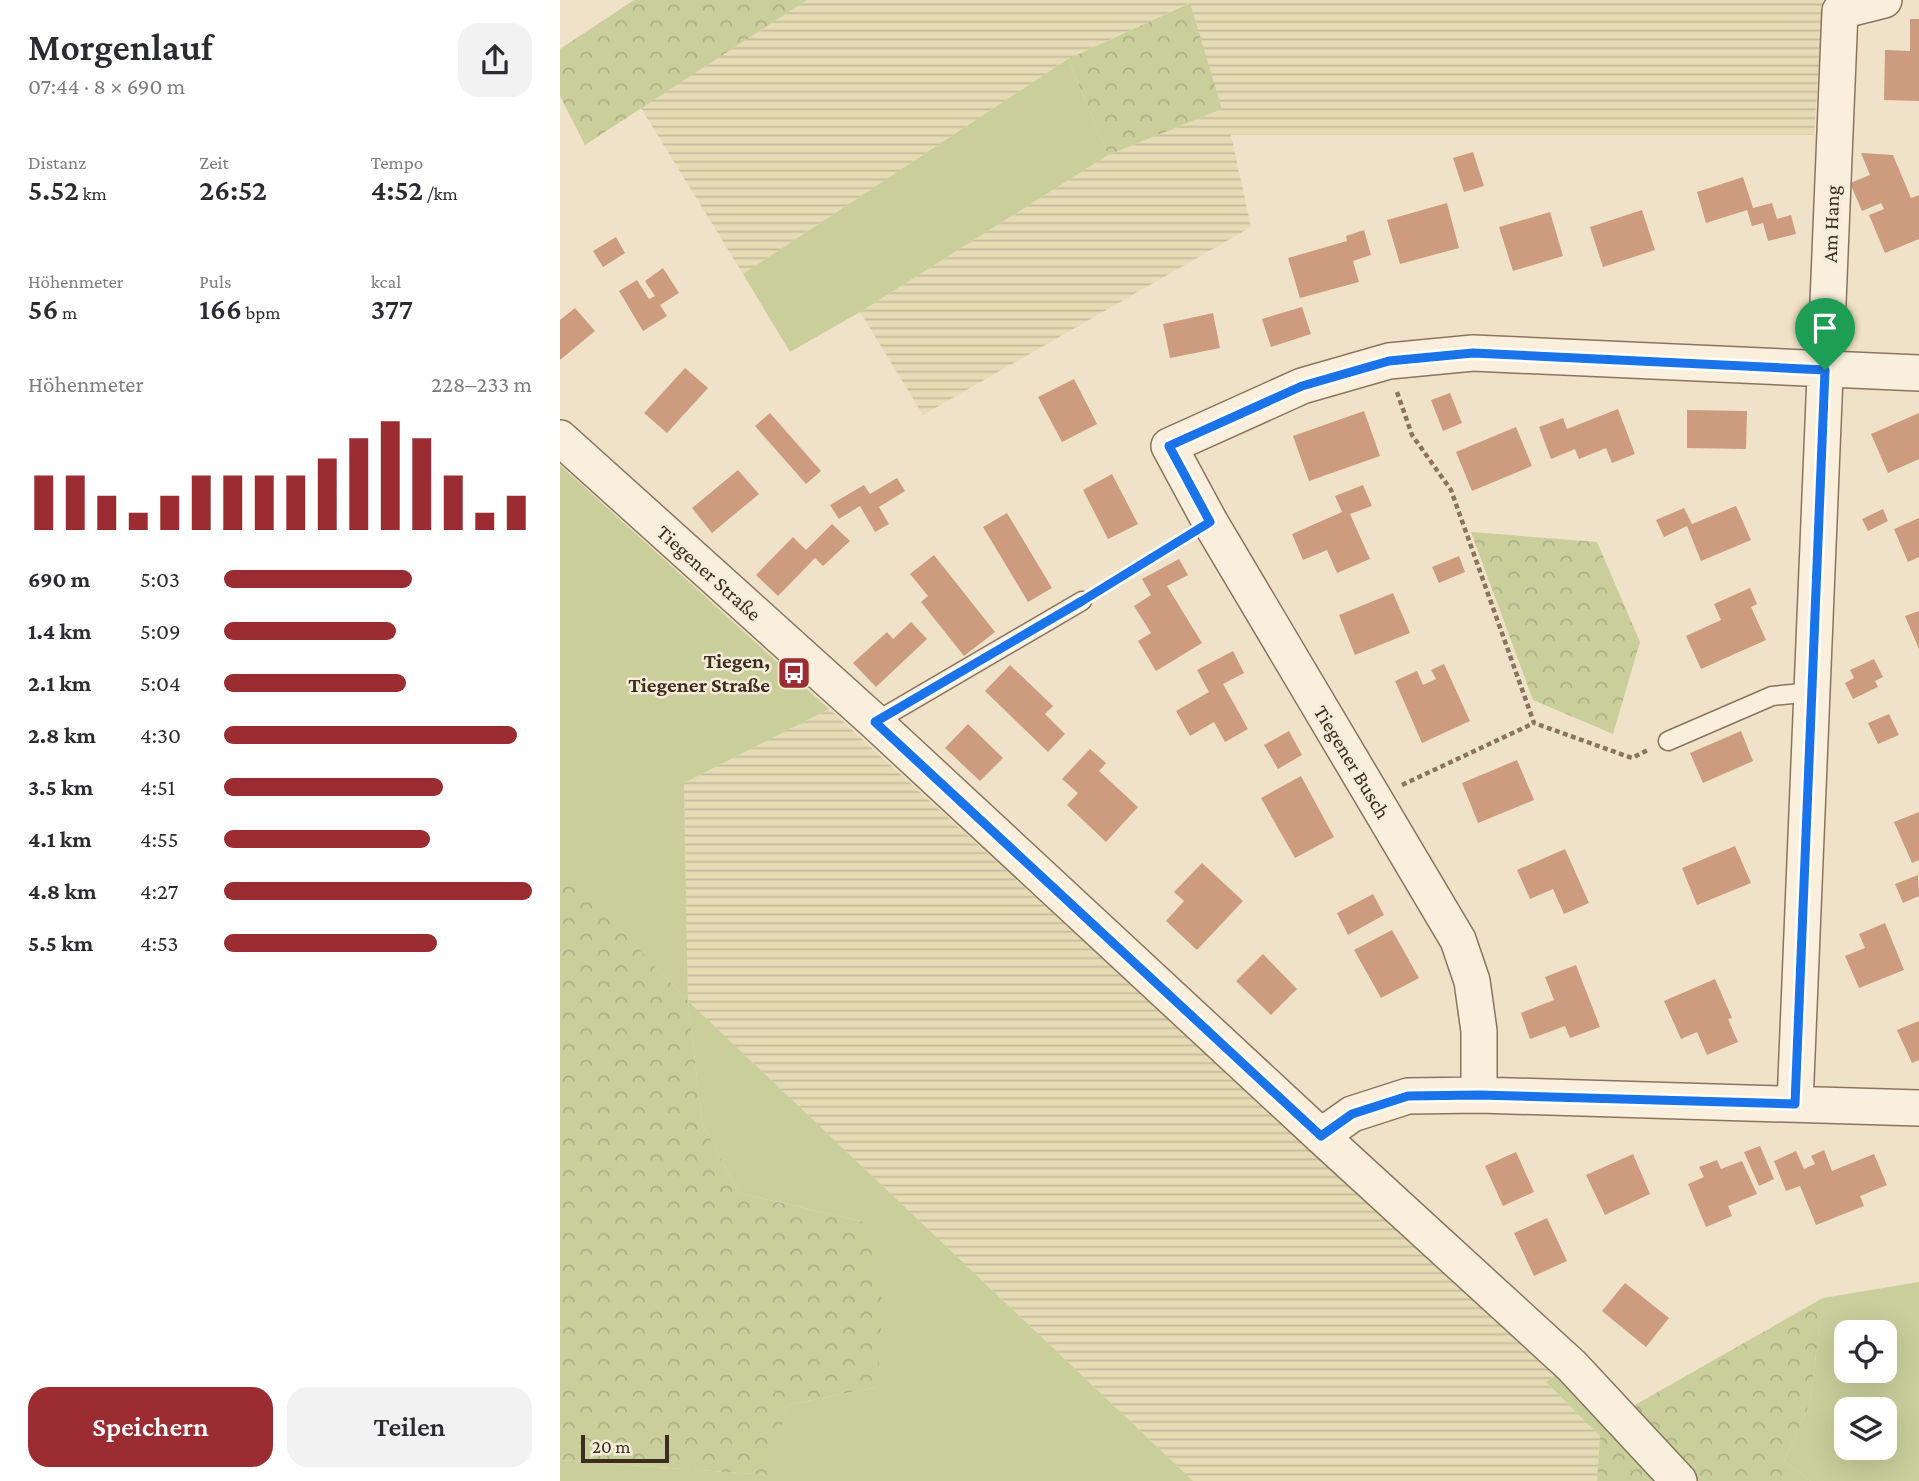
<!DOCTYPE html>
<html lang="de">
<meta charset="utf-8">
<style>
:root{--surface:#fff;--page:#f2f2f3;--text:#2b2b33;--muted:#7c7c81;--accent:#9b2c31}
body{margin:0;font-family:"Crimson Pro",serif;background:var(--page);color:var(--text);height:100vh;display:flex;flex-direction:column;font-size:26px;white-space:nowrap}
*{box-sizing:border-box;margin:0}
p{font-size:23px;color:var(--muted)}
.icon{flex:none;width:38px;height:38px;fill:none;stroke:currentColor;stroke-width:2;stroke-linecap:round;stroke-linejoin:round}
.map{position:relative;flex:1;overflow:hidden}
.sheet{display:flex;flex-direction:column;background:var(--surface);width:560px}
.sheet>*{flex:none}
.fabs{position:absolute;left:1274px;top:1320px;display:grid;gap:14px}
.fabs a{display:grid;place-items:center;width:63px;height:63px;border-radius:14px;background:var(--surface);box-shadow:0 7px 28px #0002;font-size:35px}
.scale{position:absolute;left:21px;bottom:18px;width:88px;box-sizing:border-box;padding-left:7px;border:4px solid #3c2d20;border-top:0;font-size:19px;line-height:24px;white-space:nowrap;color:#3c2d20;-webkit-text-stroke:5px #f6ecd8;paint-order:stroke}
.pin{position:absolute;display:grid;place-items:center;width:60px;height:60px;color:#fff;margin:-72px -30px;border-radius:50% 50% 50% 0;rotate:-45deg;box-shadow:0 0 7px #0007}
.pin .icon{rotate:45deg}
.round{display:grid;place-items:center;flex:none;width:74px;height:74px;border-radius:21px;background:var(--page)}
.headline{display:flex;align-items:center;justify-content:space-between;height:119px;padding:0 28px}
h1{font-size:38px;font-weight:600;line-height:52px}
.stats{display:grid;grid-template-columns:repeat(3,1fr);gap:10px;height:119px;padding:7px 28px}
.stats div{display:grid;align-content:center}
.stats b{font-size:30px;font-weight:600}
.stats small{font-size:19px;font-weight:400}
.stats p{font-size:19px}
.chart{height:196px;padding:14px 28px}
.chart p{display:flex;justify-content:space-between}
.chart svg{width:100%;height:126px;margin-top:7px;stroke:var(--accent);stroke-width:6}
.cta{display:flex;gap:14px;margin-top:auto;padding:14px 28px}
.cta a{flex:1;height:80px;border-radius:21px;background:var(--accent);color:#fff;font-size:28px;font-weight:600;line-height:80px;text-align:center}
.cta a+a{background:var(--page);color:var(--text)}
ul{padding:0 28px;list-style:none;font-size:23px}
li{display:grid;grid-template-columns:112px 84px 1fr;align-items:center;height:52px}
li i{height:18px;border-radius:9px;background:var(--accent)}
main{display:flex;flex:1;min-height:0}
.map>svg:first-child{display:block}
.farmland{fill:url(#farmland-rules)}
.green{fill:#c9ce9b;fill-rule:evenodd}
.forest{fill:url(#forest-crowns)}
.building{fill:#cd9c7e}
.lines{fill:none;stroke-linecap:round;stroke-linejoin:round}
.lane-casing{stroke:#8b745d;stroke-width:21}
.street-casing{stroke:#8b745d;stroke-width:38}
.path{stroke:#8b745d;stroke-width:4.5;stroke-dasharray:5 3.5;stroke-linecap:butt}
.lane{stroke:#f9efdc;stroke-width:18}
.street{stroke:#f9efdc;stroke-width:35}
.route-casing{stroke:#fff;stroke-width:14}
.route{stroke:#1a73e8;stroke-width:9}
.labels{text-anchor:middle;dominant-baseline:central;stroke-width:5;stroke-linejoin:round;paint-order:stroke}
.street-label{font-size:21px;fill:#3c2d20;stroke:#f6ecd8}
.poi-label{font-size:21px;font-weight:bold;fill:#3c2d20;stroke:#f6ecd8;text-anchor:end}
</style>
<main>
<section class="sheet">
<div class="headline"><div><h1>Morgenlauf</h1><p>07:44 · 8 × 690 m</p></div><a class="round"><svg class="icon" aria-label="share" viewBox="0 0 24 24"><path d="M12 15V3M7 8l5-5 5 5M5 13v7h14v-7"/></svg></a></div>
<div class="stats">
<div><p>Distanz</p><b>5.52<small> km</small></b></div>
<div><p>Zeit</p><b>26:52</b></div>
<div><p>Tempo</p><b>4:52<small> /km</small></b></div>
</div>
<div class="stats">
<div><p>Höhenmeter</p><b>56<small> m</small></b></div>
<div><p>Puls</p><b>166<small> bpm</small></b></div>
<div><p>kcal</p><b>377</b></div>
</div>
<div class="chart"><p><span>Höhenmeter</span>228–233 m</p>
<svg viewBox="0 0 160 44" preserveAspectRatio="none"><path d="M5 44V25M15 44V25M25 44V32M35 44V38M45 44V32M55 44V25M65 44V25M75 44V25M85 44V25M95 44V19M105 44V12M115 44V6M125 44V12M135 44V25M145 44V38M155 44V32"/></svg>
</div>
<ul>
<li><b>690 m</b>5:03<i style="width:61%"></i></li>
<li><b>1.4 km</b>5:09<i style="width:56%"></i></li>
<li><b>2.1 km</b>5:04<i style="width:59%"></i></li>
<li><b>2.8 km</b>4:30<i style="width:95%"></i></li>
<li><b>3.5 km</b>4:51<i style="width:71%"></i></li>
<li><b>4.1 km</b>4:55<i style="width:67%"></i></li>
<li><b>4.8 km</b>4:27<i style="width:100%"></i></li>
<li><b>5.5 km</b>4:53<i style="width:69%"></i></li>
</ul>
<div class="cta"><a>Speichern</a><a>Teilen</a></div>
</section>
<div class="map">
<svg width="1359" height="1481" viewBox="0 0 1359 1481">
<defs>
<pattern id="farmland-rules" width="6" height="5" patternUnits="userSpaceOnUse" patternTransform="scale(1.75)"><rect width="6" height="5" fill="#e5dbb5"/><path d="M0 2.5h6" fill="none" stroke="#c5bc9b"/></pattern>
<pattern id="forest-crowns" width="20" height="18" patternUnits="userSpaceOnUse" patternTransform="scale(1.75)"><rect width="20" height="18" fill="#c9ce9b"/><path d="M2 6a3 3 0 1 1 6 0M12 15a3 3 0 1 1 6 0" fill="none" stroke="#aeb185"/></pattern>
</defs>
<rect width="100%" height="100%" fill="#efe2c8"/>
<!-- farmland -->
<path class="farmland" d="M247,0H1263L1254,135H671L691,227L363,415L300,312L548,155L662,109L629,3L508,59L183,274L81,108Z
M269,709L998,1374L986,1382L1040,1436L1037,1481H633L128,1001L124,783Z"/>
<!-- green -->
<path class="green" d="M508,59L548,155L300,312L230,352L183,274Z
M0,465L269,709L124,783L128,1001L633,1481H0V1460L207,1475L228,1405L317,1387L305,1222L178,1193L142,1122L128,1001L13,881L0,887Z
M1359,1282V1481H1251L1224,1461L1250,1403L1263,1298ZM1286,1332H1325V1370H1286ZM1286,1409H1325V1447H1286Z"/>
<!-- forest -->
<path class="forest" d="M74,0H247L25,145L0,96V49Z
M630,3L662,109L548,155L508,59Z
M911,532L1037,542L1080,642L1053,734L973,700Z
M13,880L128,1001L142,1122L178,1193L305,1222L323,1305L317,1387L228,1405L208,1475L0,1460V887Z
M1263,1298L1250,1403L1224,1461L1251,1481H1037L1040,1436L986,1382L1021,1359L1066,1410Z"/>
<!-- building -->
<path class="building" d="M1350,19H1359V101L1324,100L1325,50L1350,51Z
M913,152L924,186L904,192L893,158Z
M1301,153L1333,155L1351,198L1359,195V239L1325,253L1309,215L1324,209L1321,203L1302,211L1290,183L1310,175Z
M1183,177L1193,208L1212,203L1217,219L1231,215L1236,234L1208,241L1203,223L1192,226L1187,210L1146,223L1137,192Z
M887,203L899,248L840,264L827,220Z
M1082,210L1095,250L1043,267L1030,227Z
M990,212L1003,256L953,271L939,227Z
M804,230L811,255L793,261L799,282L740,298L728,258L787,241L786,236Z
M56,237L65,253L43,267L33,251Z
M103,268L119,293L100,305L107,316L83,331L59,291L77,280L89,299L95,296L85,281Z
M742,307L751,334L711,347L702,319Z
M15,308L35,331L0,360V320Z
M653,313L660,348L610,358L603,324Z
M125,368L148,388L107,433L84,413Z
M514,379L537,424L502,442L478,397Z
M890,393L902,423L883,431L871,400Z
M1058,409L1075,454L1052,463L1046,448L1019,459L1015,449L991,459L979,427L1003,418L1007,429Z
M1127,410L1187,411L1186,449L1127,448Z
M804,411L820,456L749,481L733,436Z
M210,413L261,471L246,484L195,426Z
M1359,413V459L1328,473L1311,434Z
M956,427L972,466L912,491L896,452Z
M178,470L199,494L152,533L132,508Z
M552,474L578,524L548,539L523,490Z
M337,478L345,491L319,507L329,524L315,532L300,506L279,519L270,505L304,485L310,494Z
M803,485L812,506L790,514L810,559L777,573L767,550L743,560L732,534L782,512L775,496Z
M1176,506L1191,540L1141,561L1127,526L1104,537L1096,520L1124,508L1132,524Z
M1323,509L1328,521L1308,531L1302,519Z
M447,513L492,588L468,602L423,527Z
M1359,518V557L1348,562L1334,529Z
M272,524L290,541L263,566L255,558L218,596L196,575L233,537L246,550Z
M374,555L435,632L404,656L361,602L368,596L350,574Z
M899,556L905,572L879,583L872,567Z
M619,559L628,575L607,586L642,643L596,671L578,641L591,633L574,606L591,595L582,579Z
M1190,588L1197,604L1191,607L1206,640L1141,669L1126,636L1161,620L1154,604Z
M833,593L850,633L795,655L779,615Z
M1359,611V649L1345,616Z
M351,622L367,639L316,687L293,663L327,632L333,639Z
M673,651L684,673L663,684L688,729L665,742L654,722L630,736L616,711L649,692L637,670Z
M1314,659L1323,677L1315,681L1318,687L1293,699L1285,683L1294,678L1290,670Z
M884,664L910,721L862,743L835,681L857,671L863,685L876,679L871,670Z
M450,665L493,706L485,714L505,734L488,752L425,691Z
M1329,714L1339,735L1318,744L1308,723Z
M408,724L443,758L420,781L385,748Z
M729,731L742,755L718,769L704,745Z
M1181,731L1193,761L1143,783L1130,753Z
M530,749L546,763L539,771L578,807L546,842L507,805L518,793L502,779Z
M957,760L974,800L918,823L902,783Z
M741,776L774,837L735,858L701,798Z
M1359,812V860L1352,863L1334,822Z
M1175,846L1191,883L1137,905L1122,868Z
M1005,849L1029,903L1004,914L993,889L970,899L957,870Z
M642,863L683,901L637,950L606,921L624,901L614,892Z
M1358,875L1359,896L1343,903L1335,884Z
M813,894L824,915L788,935L777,913Z
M1325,923L1344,970L1299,988L1285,956L1305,948L1299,934Z
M832,930L859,978L821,998L794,950Z
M703,954L737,989L711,1015L676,981Z
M1016,965L1040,1027L1010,1038L1005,1026L970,1039L961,1013L994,1000L985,977Z
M1155,979L1172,1018L1168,1019L1178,1042L1147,1055L1137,1032L1121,1039L1104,1001Z
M1359,1021V1060L1352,1063L1337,1030Z
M1200,1146L1214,1179L1199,1186L1184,1152Z
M1264,1150L1272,1171L1314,1154L1327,1185L1300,1196L1304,1206L1256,1225L1240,1186L1226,1191L1214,1161L1236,1151L1244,1169L1255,1164L1251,1156Z
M956,1152L974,1192L943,1206L925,1166Z
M1073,1154L1090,1194L1045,1215L1026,1175Z
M1157,1160L1161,1169L1182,1161L1197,1194L1168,1206L1172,1216L1146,1227L1128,1184L1144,1177L1139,1167Z
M987,1218L1007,1261L974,1276L954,1233Z
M1065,1283L1109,1318L1086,1347L1042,1311Z"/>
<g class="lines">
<defs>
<path id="lane" d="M315,722L522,601
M1108,741L1212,696L1252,692"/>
<path id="street" d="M0,438L315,722L761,1136L1012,1366L1119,1481
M919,1095V1031L912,981L898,940L650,522L609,446L742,386L829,361L913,353L1359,373
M1235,1104L1280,11L1324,0
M761,1136L792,1114L848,1096L919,1095L1359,1108"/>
</defs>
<!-- lane casing -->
<use href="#lane" class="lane-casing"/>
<!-- street casing -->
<use href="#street" class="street-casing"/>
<!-- path -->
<path class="path" d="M837,392L852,435L891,490L974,723L1072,758L1088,750
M541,589L623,539
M842,785L974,723"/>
<!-- lane -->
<use href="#lane" class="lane"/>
<!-- street -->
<use href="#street" class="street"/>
</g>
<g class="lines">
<defs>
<path id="route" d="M913,353L1265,370L1235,1104L919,1095L848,1096L792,1114L761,1136L315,722L522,601L650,522L609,446L742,386L829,361Z"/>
</defs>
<!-- route casing -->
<use href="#route" class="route-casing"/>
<!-- route -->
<use href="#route" class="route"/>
</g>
<!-- icons -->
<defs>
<symbol id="bus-square" viewBox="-11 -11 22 22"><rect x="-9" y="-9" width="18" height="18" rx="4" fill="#9b2c31" stroke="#f6ecd8"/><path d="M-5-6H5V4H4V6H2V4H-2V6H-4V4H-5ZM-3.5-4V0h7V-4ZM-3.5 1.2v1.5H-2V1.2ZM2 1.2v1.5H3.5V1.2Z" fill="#fff"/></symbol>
</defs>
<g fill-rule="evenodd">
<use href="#bus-square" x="215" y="654" width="38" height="38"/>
</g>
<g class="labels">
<!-- street labels -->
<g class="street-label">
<text transform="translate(1271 224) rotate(-88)">Am Hang</text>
<text transform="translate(149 573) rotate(42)">Tiegener Straße</text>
<text transform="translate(792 762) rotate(59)">Tiegener Busch</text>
</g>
<!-- poi labels -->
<g class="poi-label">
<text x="210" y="661">Tiegen,<tspan x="210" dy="24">Tiegener Straße</tspan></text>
</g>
</g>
</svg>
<div class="fabs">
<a><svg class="icon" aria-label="locate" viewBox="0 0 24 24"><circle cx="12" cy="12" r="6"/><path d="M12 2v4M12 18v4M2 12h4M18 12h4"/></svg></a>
<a><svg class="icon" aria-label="layers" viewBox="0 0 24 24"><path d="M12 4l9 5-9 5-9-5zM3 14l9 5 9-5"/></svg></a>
</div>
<div class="scale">20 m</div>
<div class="pin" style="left:1265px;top:370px;background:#1e9e55"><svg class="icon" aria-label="arrive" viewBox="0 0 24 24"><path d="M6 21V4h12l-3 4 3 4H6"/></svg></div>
</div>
</main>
